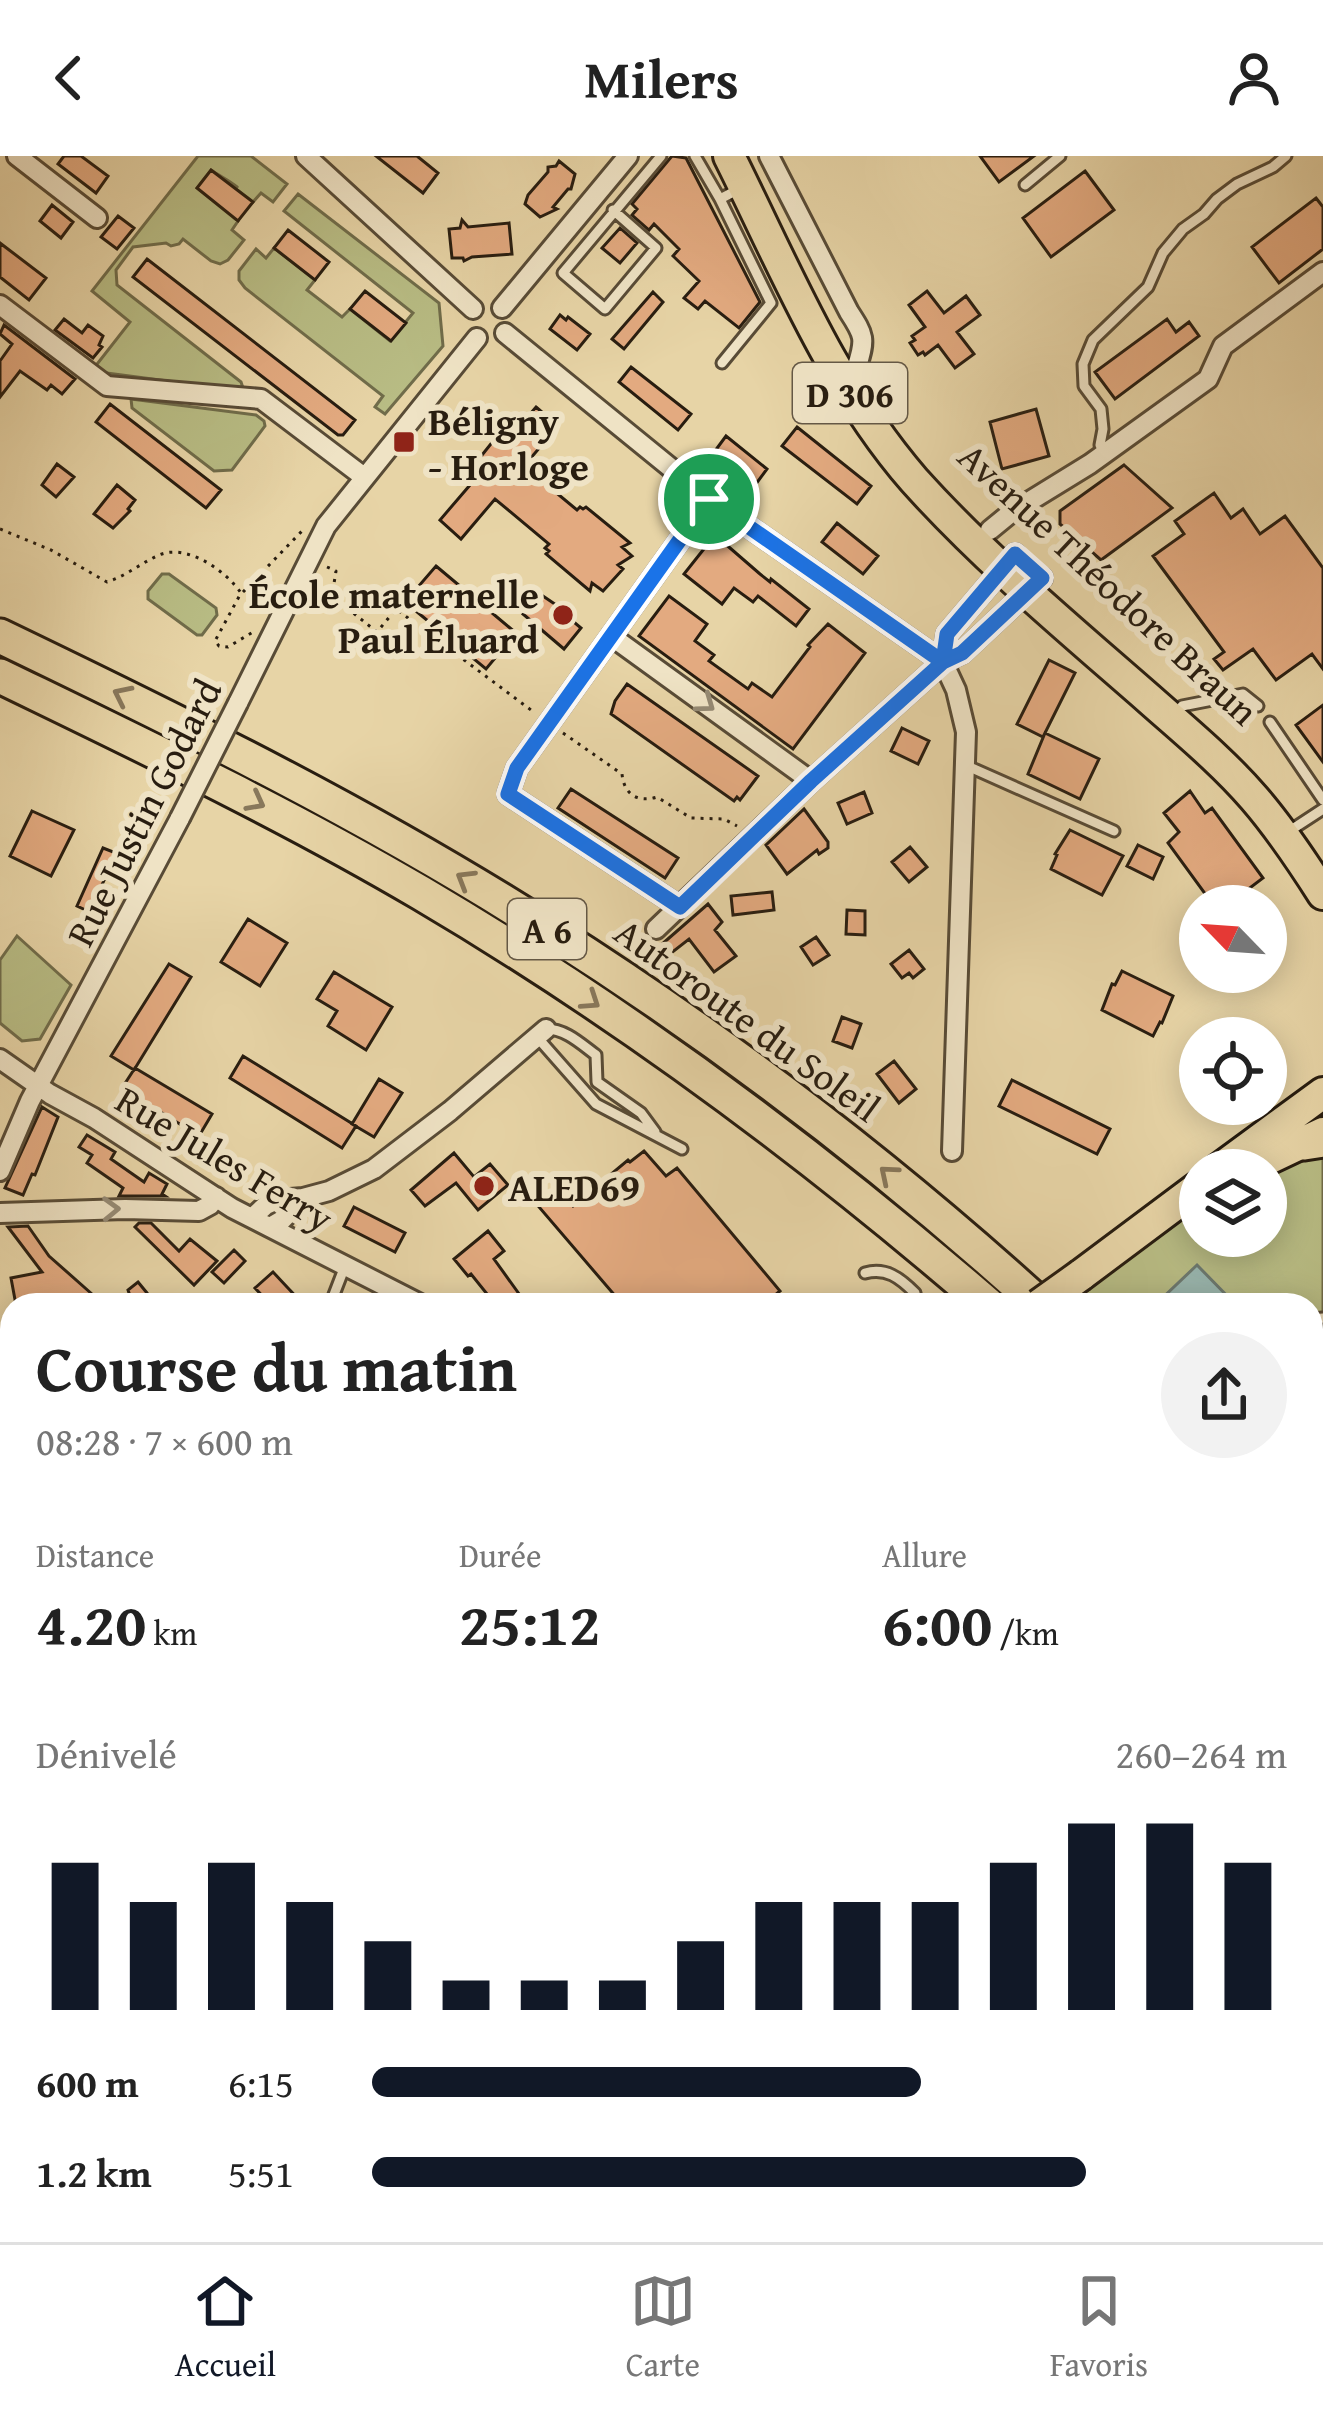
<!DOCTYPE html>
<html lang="fr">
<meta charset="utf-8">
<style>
:root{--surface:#fff;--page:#f2f2f2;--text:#222;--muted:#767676;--line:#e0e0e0;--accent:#111827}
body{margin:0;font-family:"Gentium Book Plus",serif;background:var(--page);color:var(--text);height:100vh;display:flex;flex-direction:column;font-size:45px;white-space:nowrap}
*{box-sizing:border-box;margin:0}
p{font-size:39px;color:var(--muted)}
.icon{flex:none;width:66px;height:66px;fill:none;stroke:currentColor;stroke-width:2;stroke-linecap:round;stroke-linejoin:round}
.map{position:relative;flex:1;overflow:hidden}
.panel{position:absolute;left:0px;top:1137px;width:1323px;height:951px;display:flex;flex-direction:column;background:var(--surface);border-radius:36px 36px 0 0;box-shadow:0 6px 30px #0003}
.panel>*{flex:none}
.needle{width:78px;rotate:295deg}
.controls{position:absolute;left:1179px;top:729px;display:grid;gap:24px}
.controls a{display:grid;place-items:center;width:108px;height:108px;border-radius:50%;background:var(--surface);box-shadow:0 6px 30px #0003;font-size:60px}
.pin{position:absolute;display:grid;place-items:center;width:102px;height:102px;color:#fff;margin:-51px;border:6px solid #fff;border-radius:50%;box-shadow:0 3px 12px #0007}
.round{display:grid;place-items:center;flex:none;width:126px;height:126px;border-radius:63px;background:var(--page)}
.headline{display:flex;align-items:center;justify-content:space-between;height:204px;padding:0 36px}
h1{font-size:66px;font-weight:800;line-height:90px}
.metrics{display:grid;grid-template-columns:repeat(3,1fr);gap:18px;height:204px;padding:12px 36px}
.metrics div{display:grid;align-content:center}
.metrics b{font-size:60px;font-weight:800}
.metrics small{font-size:33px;font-weight:400}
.metrics p{font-size:33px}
.chart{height:336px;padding:24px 36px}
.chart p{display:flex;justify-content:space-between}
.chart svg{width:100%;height:216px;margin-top:12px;stroke:var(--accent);stroke-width:6}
ul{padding:0 36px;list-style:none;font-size:39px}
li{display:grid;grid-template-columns:192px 144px 1fr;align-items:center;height:90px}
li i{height:30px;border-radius:15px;background:var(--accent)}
header{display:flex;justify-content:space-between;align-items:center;height:156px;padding:0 36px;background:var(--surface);font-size:54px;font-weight:800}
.tabs{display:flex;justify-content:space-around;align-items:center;height:168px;border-top:3px solid var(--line);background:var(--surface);font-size:33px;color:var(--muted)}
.tabs a{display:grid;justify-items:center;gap:6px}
.tabs .active{color:var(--accent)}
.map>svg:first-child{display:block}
.green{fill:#b8bc84;stroke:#706c4a;stroke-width:3}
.water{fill:#99b7b0;stroke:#6c7970;stroke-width:3}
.building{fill:#e3aa80;stroke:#281d10;stroke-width:3}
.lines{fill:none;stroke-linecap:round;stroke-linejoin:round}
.lane-casing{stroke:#584b36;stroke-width:15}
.street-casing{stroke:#584b36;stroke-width:24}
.primary-casing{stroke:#281d10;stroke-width:36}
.highway-casing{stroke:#281d10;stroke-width:39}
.path{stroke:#281d10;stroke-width:3;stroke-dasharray:3 6;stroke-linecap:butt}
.lane{stroke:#efe3c5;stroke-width:9}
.street{stroke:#efe3c5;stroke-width:18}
.primary{stroke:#e7d4a6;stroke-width:30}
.highway{stroke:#e7d4a6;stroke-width:33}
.street-bridge-casing{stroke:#584b36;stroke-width:24;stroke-linecap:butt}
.primary-bridge-casing{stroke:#281d10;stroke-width:36;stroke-linecap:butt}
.street-bridge{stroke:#efe3c5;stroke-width:18}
.primary-bridge{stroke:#e7d4a6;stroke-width:30}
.oneway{stroke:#88785b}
.oneway2{stroke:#958a74}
.route-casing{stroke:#fff;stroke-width:24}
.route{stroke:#1a73e8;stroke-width:15}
.poi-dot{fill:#8f2418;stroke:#efe3c5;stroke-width:4.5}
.labels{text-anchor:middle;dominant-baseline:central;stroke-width:12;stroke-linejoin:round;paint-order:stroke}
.shield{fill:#efe3c5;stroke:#645846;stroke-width:3}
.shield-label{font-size:36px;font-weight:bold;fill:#281d10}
.poi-label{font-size:39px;font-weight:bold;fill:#281d10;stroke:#efe3c5;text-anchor:start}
.street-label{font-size:39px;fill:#281d10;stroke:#efe3c5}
</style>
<header><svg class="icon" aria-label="back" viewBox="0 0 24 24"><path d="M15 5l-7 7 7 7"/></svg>Milers<svg class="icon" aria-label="person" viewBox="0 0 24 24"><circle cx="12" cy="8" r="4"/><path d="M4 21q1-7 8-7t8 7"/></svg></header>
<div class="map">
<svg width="1323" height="2086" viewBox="0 0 1323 2086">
<rect width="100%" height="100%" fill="#e7d4a6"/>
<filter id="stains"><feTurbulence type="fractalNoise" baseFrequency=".00167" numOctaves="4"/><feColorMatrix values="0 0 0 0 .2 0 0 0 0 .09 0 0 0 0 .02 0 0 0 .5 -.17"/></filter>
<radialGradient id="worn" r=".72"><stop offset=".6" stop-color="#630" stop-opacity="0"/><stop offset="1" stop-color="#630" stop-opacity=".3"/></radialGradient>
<!-- green -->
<path class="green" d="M198,0H251L287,28L273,46L261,37L253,46L236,33L237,31C229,24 221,21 211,14L197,32L238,65L232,74L244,84L228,104L220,108L211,105L183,83L179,88L171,90L166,87L133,91L116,114L117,129L241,226L244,235L99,216L94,212L130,166L92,135Z
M298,38L439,147L443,190L385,258L375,251L383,240L245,132L239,124V115L256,93L266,102L274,92L315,124L307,134L342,161L350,153L390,185L413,157L284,55Z
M131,243L256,259L264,265L265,270L232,314L214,315L132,252Z
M162,418H169L216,452L217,459L202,479H197L148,443V435Z
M17,780L71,829L40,883L22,885L0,867V804Z
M1323,992V1377L1311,1365V1149H1077L1068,1142L1200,1046V1080H1266V1014Z
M12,1490V1599L0,1591V1509Z
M1311,1616L1323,1619V1763L1311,1767Z
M1151,2076H1248L1238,2086H1144Z"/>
<!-- water -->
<path class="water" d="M1197,1109L1236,1149H1155Z"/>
<!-- building -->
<path class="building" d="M64,0H81L108,20L96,37L58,8Z
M376,0H417L438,17L423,37Z
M672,0L686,2L760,146L739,172L705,145L698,153L684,142L699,125L673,100L679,93L654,68L649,74L632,59L637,53L632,48Z
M980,0H1034L999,26Z
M559,5L575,18L571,33H568L553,51L557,53L540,61L525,48L528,39L548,16V11L556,10Z
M211,14L253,46L238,65L197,32Z
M1085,15L1114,54L1051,101L1023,62Z
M1316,42L1323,51V93L1279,127L1252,91Z
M52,49L73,66L61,82L40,65Z
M118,60L134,72L117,93L101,81Z
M462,64L468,71L509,67L512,98L472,101L464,105L463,102H452L449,73L460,72Z
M620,72L637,87L620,107L602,92Z
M288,74L329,106L315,124L274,92Z
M0,87L46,122L29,144L0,121Z
M147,103L355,264L343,279H338L133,121Z
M365,135L406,167L391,185L350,153Z
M927,135L944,157L966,140L980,159L957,176L974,198L955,212L938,189L925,199L923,196L918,199L910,187L915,184L912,180L925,171L909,149Z
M653,136L663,146L624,193L612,183Z
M560,159L566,164L568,161L590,178L577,194L550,173Z
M64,163L82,177L88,169L103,180L99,189L102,191L93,202L55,174Z
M1167,163L1176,176L1189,166L1199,180L1115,243L1095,216Z
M4,169L75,223L62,238L51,229L47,234L20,215L0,241V205L12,188L0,178Z
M631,211L691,258L678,274L619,226Z
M110,248L221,334L206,352L96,266Z
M536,251L558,270L524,310L577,354L580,351L583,353L586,351L630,387L622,391L632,400L618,409L623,413L603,435L592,427L590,435L546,398L549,395L545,392L549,388L495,343L461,383L440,364L470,329L462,324L498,279L506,286Z
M1036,253L1049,300L1002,313L990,266Z
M797,271L871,330L857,348L782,290Z
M726,280L767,313L753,332L712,299Z
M57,308L74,321L56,341L42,329Z
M1124,309L1172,352L1101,404L1060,368V355Z
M117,329L135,344L128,353L130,355L113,372L94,358Z
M1214,337L1231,362L1243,353L1260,378L1285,360L1323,412V513L1312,498L1276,524L1253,493L1223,514L1214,503L1224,496L1153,400L1184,378L1175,365Z
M837,367L878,400L863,418L822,386Z
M715,379L760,418L770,426L771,423L809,453L796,470L758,440L753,446L734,432L722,448L684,418Z
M436,410L516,477L486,513L405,446Z
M540,438L565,455L563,457L581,472L564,493L523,458Z
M669,440L707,468L695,485L714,499L709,505L748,533L752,527L772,541L810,491L808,489L828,468L865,497L793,593L639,480Z
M1049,504L1075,517L1043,581L1017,568Z
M627,528L758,620L740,644L737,641L734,645L611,558L615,545Z
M1323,549V606L1296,569Z
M902,572L929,585L918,608L891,595Z
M1045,577L1099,603L1080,643L1028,618Z
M571,633L678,702L665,722L558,652Z
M1190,635L1205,657L1212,652L1263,722L1226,750H1214L1168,687L1179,676L1164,657Z
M864,636L872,657L847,668L838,647Z
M804,653L828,686V692L819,698L817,694L787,718L766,689Z
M32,655L74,674L51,720L10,700Z
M1070,674L1123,700L1102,739L1051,713L1057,699L1055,698Z
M1138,689L1163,701L1153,723L1127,710Z
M910,691L927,711L909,726L892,706Z
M103,692L116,697L90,756L77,750Z
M772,736L774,754L733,759L731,740Z
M708,748L722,766L715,774L736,800L714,816L689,783L661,805L653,796Z
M847,754L865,755V779L846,778Z
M248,763L287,787L260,830L221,806Z
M816,781L829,799L813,809L801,791Z
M909,794L924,813L913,822L909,817L902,822L891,808Z
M169,808L191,821L134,914L111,900Z
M1122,815L1173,840L1162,867L1160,866L1153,880L1102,854L1112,828L1115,829Z
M334,816L392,851L366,894L328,870L337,855L317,843Z
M842,861L861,868L852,892L833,885Z
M243,900L356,970L342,992L230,922Z
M894,905L916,933L899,947L877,918Z
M135,912L212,958L199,980L122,932Z
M379,923L402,937L374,981L352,968Z
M1012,924L1110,973L1097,998L999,950Z
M42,951L58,961L35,1019L32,1018L23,1039L5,1032Z
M87,979L115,996L111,1003L144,1026L149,1017L167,1028L162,1038L165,1040H119L123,1032L87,1007L92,999L79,991Z
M644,995L666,1020L677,1012L780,1135L763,1149H623L533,1044L543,1035L552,1045L560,1037L573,1050L628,1004L630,1006Z
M454,997L474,1021L490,1008L508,1029L478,1054L456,1027L425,1050L411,1034Z
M354,1051L405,1077L395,1096L344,1070Z
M139,1067H151L179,1095L190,1083L217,1105L194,1129L135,1071Z
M28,1070L49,1100L93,1139L83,1149H16L11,1122L42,1116L8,1071Z
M488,1075L504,1095L494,1103L527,1149H500L493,1141L491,1143L471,1118L468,1120L454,1103Z
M234,1094L245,1105L224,1127L212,1116Z
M273,1116L287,1131L304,1149H271L255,1132Z
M138,1126L147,1137L155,1149H138L130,1140L128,1134Z"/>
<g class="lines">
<defs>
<path id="lane" d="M695,0L720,43
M1025,29L1060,0
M613,54L656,92L605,153L563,117L661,0
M722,207L771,147L720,43L739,33
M1104,298L1100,289L1103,273L1101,253L1084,230L1083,208L1093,184L1148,131L1163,97L1183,73L1204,58L1217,43L1237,28L1273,11L1286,0
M1182,550L1243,538L1258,550
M1270,566L1323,644
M965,609L1114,675
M1294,672L1323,653
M546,873C566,873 581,888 596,899L597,926L641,957L655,976
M537,881L596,948L682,993
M865,1117C886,1111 900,1122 915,1137L917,1149
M330,1149L345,1110
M1311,1163L1323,1162
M1311,1860L1323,1881
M1311,1891L1323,1901
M1311,2046L1323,2060
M1001,2076L1010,2083
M839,2086L845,2079L858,2076"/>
<path id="street" d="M17,0L97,62
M306,0L473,153
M769,0L849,156C864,179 866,183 857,210
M0,149L107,230L261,243L364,321
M502,152L628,0
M505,177L709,343L943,506
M990,374L1012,356L1090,308L1208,223L1223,190L1323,116
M611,480L811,625
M943,506L956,534L966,576L952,995
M943,506L947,478L1015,398
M238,547L326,370L477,182
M680,751L508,638L517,612L709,343
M656,773L811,625L943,506L962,497L1042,422
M0,903L50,938L94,962L232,1052L422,1149
M0,1015L30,945L180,662
M0,1057L125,1053L199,1055L210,1049L216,1041
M252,1062L266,1049L277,1044L303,1042L329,1035L374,1013L450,955L546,873
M270,1071L282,1064L303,1042
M0,1732L12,1740
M0,1900L12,1891
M1309,2076L1318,2086"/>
<path id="primary" d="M729,0C784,110 832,230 914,324C985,403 1068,472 1148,542C1184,574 1222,605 1254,642C1280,672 1302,705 1323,738
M1218,1014L1323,937
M1245,1014L1323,977
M1081,1119L1200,1030
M430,2086C444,2077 457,2077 472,2086"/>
<path id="highway" d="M0,480C187,570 372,661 547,773C722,884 887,1010 1040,1149
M0,520C142,589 285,657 421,737C623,856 811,996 988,1149
M1304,987L1323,984
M1311,1413L1323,1427
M1311,1469L1323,1483
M1311,1500L1323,1515
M1311,1843L1323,1853
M1311,1925L1323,1941"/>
</defs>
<!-- lane casing -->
<use href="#lane" class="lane-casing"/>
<!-- street casing -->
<use href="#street" class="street-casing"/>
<!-- primary casing -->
<use href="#primary" class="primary-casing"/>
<!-- highway casing -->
<use href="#highway" class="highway-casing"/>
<!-- path -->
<path class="path" d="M0,373L51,394L107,426C126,420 141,407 159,399C187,387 226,415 241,437L215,485L219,490L228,491L253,476
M327,411L336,415L332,440L377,476L396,453L535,557
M243,436L303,374
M563,577L622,618C624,638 637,647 657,641L691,662L724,663L737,670"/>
<!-- lane -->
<use href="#lane" class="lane"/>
<!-- street -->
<use href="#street" class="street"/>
<!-- primary -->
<use href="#primary" class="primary"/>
<!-- highway -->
<use href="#highway" class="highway"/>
<defs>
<path id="street-bridge" d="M180,662L238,547"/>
<path id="primary-bridge" d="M1039,1149L1081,1119"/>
</defs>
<!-- street-bridge casing -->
<use href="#street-bridge" class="street-bridge-casing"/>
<!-- primary-bridge casing -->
<use href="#primary-bridge" class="primary-bridge-casing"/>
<!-- street-bridge -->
<use href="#street-bridge" class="street-bridge"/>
<!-- primary-bridge -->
<use href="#primary-bridge" class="primary-bridge"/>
</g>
<!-- one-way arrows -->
<defs><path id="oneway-chevron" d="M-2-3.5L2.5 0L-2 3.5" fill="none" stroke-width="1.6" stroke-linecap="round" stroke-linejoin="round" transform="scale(3)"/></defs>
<g class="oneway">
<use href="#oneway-chevron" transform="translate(122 539) rotate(-154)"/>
<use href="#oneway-chevron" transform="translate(256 646) rotate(28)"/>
<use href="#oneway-chevron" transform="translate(465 723) rotate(-149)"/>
<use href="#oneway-chevron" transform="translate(591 845) rotate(34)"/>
<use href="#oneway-chevron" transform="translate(888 1018) rotate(-140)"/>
</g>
<g class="oneway2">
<use href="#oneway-chevron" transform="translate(706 548) rotate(36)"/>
<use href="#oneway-chevron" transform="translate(111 1053) rotate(-2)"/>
</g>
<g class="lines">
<defs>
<path id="route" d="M709,343L517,612L508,638L680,751L811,625L943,506L947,478L1015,398L1042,422L962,497L943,506L709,343"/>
</defs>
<!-- route casing -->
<use href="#route" class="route-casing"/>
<!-- route -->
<use href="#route" class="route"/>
</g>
<!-- markers -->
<g class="poi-dot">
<rect x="392" y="274" width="24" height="24" rx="6"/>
<circle cx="563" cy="459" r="12"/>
<circle cx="484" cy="1030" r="12"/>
</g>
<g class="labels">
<!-- shield labels -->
<g class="shield">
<rect x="793" y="207" width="114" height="60" rx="9"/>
<rect x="508" y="743" width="78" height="60" rx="9"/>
</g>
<g class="shield-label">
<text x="850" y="237">D 306</text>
<text x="547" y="773">A 6</text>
</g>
<!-- poi labels -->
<g class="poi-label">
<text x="428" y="264">Béligny<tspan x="428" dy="45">- Horloge</tspan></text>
<text x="539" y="437" text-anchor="end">École maternelle<tspan x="539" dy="45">Paul Éluard</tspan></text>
<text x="508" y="1030">ALED69</text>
</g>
<!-- street labels -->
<g class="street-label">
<text transform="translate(1109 427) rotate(43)">Avenue Théodore Braun</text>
<text transform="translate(143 656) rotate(-63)">Rue Justin Godard</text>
<text transform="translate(748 863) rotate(36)">Autoroute du Soleil</text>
<text transform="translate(225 1002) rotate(31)">Rue Jules Ferry</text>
</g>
</g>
<rect width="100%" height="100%" filter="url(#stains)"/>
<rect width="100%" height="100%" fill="url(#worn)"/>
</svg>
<div class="controls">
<a><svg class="needle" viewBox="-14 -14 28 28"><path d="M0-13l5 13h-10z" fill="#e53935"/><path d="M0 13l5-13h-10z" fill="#767676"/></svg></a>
<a><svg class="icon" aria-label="locate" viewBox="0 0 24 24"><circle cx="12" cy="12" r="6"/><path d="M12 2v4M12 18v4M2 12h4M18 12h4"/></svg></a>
<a><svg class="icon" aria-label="layers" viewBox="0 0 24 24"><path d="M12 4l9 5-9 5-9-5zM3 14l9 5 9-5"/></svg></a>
</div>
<div class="pin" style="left:709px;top:343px;background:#1e9e55"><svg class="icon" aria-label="arrive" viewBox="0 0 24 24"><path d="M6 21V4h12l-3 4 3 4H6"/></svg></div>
<section class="panel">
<div class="headline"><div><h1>Course du matin</h1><p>08:28 · 7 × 600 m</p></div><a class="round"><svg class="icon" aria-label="share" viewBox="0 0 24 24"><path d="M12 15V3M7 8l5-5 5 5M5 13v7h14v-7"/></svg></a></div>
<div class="metrics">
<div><p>Distance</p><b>4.20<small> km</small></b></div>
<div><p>Durée</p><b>25:12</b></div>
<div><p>Allure</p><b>6:00<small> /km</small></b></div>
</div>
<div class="chart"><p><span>Dénivelé</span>260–264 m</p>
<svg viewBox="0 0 160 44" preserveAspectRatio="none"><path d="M5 44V14M15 44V22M25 44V14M35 44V22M45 44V30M55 44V38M65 44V38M75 44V38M85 44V30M95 44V22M105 44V22M115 44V22M125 44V14M135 44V6M145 44V6M155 44V14"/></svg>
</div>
<ul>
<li><b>600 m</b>6:15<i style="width:60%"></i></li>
<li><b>1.2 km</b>5:51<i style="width:78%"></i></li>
</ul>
</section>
</div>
<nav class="tabs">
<a class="active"><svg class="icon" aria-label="home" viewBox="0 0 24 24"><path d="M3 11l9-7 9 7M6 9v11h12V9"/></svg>Accueil</a>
<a><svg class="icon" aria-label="map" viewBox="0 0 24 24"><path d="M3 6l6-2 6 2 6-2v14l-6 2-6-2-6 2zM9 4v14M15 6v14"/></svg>Carte</a>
<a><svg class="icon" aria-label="saved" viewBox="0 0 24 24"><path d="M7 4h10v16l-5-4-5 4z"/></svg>Favoris</a>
</nav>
